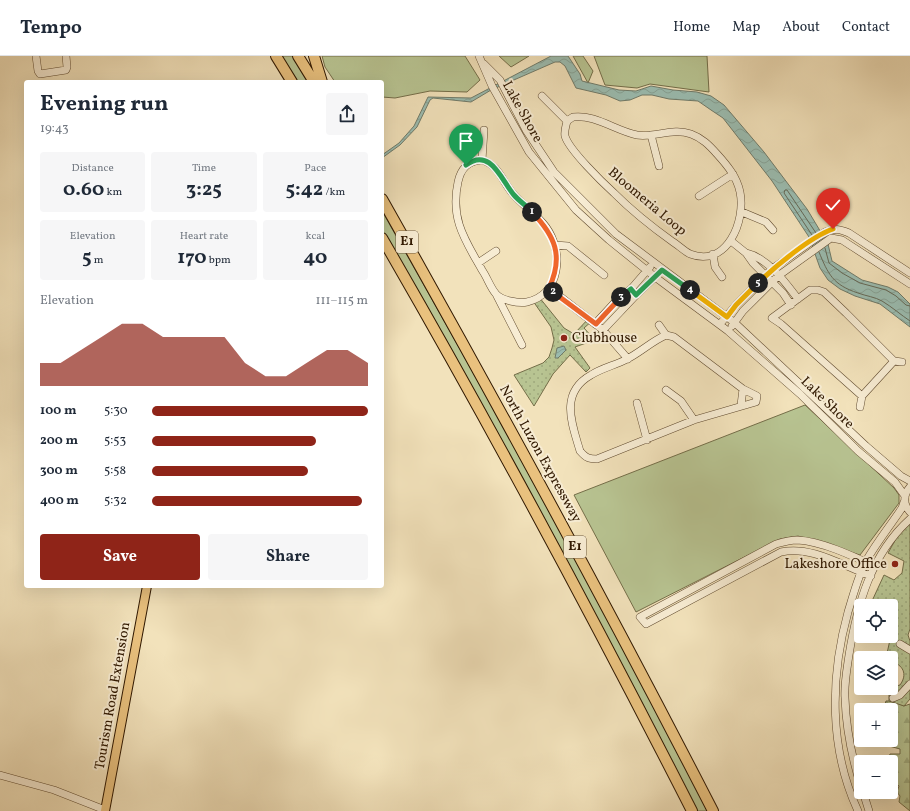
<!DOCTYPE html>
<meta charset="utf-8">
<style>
:root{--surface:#fff;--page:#f6f6f7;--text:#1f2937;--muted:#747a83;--line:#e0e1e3;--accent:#8f2418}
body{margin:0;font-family:Vollkorn,serif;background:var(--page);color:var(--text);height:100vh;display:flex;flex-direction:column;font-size:15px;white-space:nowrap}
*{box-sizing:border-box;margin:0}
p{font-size:13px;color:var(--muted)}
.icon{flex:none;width:22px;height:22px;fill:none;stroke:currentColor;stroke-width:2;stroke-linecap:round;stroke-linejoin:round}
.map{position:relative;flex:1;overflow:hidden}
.side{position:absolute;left:24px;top:24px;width:360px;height:508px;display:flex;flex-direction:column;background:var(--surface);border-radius:4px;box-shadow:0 4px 16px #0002}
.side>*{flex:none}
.tools{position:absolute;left:854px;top:543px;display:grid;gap:8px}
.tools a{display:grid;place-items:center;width:44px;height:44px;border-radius:4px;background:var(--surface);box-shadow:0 4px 16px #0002;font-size:20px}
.pin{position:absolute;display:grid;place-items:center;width:34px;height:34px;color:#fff;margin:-41px -17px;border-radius:50% 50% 50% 0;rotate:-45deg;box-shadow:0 0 4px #0007}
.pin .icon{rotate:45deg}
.km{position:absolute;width:20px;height:20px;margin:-10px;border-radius:50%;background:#222;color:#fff;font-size:11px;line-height:20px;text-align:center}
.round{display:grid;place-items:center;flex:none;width:42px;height:42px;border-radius:4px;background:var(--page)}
.summary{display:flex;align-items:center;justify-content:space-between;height:68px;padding:0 16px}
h1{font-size:22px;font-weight:700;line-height:30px}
.metrics{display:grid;grid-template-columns:repeat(3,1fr);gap:6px;height:68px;padding:4px 16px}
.metrics div{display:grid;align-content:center;border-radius:4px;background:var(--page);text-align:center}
.metrics b{font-size:20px;font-weight:700}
.metrics small{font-size:11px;font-weight:400}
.metrics p{font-size:11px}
.chart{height:112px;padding:8px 16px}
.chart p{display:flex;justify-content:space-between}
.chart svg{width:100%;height:72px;margin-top:4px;fill:var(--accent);opacity:.7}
.action{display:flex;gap:8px;margin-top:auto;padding:8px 16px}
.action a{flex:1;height:46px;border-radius:4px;background:var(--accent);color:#fff;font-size:16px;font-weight:700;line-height:46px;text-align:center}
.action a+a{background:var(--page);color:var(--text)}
ul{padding:0 16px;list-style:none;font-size:13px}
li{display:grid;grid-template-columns:64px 48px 1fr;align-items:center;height:30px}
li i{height:10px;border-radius:5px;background:var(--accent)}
header{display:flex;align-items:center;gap:24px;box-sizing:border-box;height:56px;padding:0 20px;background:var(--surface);border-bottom:1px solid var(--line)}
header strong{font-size:19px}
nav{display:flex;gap:22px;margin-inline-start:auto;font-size:14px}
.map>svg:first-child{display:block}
.grass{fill:#b8c492;stroke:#746e49}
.forest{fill:url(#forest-firs);stroke:#746e49}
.park{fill:url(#park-dots);stroke:#746e49}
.water{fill:url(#water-waves);stroke:#707b6a}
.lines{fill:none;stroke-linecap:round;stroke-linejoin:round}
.shore{stroke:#666a58;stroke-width:1}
.minor-casing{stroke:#604a2f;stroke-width:8}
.major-casing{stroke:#301800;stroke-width:10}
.highway-casing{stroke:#301800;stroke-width:12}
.minor{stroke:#f7ecd3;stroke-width:7}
.major{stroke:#e9c17e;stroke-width:8}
.highway{stroke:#e9c17e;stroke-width:10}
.split-1-casing{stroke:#fff;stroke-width:8}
.split-2-casing{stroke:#fff;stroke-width:8}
.split-3-casing{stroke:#fff;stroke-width:8}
.split-4-casing{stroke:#fff;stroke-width:8}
.split-5-casing{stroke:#fff;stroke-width:8}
.split-6-casing{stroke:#fff;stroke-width:8}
.split-1{stroke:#22a559;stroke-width:5}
.split-2{stroke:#f0652b;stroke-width:5}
.split-3{stroke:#f0652b;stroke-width:5}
.split-4{stroke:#22a559;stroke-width:5}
.split-5{stroke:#f5b400;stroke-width:5}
.split-6{stroke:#f5b400;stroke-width:5}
.poi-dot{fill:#8f2418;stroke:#f7ecd3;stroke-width:1.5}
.labels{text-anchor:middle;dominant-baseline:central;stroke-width:4;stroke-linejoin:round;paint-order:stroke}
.shield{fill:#f7ecd3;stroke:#6c583f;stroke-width:1}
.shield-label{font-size:13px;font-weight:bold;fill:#301800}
.street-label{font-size:14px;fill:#301800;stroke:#f7ecd3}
.poi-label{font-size:14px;fill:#301800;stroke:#f7ecd3;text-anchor:start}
</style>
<header>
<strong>Tempo</strong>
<nav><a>Home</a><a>Map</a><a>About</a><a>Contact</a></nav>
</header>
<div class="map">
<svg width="910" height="755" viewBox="0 0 910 755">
<defs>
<pattern id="forest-firs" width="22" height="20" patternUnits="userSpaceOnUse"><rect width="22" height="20" fill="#b8c492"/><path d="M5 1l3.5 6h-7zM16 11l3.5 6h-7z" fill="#9ea87c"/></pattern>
<pattern id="park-dots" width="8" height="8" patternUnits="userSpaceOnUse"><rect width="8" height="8" fill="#b8c492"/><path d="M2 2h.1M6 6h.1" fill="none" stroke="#9ea87c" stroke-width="1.8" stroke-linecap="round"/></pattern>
<pattern id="water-waves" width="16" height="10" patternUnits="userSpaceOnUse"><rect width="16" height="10" fill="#9bbdb1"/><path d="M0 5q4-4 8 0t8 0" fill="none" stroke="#86a296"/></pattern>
</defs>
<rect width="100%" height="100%" fill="#f2e2bb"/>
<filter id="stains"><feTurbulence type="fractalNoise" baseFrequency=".005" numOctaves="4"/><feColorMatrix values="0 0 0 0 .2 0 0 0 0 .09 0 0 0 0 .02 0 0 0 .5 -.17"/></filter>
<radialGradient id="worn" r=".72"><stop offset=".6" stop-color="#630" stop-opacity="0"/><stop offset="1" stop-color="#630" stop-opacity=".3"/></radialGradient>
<!-- grass -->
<path class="grass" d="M281,0H295L310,26H296Z
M322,0H465L480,24L467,36L430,35L395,42L382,41V26H335L325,11Z
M499,0H529L511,11Z
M573,0H583L593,15L588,27Z
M594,0H707L709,36L650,28L637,32L605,29Z
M382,155L566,481L708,755H695L448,290L382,174Z
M805,349L894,432L899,439V447L860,499L798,480L780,483L636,556L574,439Z"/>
<!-- forest -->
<path class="forest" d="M886,645H892L904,650L910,648V755L899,746L900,740L897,736L899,730L891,722L892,710L888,703L890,698H900V693L882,688V684H891V665L893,660L885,648Z"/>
<!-- park -->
<path class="park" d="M539,241L564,272L574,278L590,261L592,265L584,272L592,281L600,275L604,274L589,286L575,291L590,312L586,316L570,299L553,318L534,350L514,319L543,307L549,301L552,292L554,284L551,271L533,245Z
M910,468V573L908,579L910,585V643L904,650L889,645V632L900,629C908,618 903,609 891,605V602H886L893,570L891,569V550H884L872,545L884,519L894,524L902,517L904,505L888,497L897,481Z"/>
<!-- water -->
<path class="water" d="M551,0H568L580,18L582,25L619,34L636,35L651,30L673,34L697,36L711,40L724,49L764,96L807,153L828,188L832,205L862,224L888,231L898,236L910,248V271L880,248L855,240L840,233L828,224L820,212L809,181L772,125L723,62L711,54L698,45L669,43L652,39H642L630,44L620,45L606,39L576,32L565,10L560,6H555L491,34L471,46L433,42L430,44L417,71L400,89L382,102V99L399,87L414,70L428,41L471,42Z
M564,290L566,294L558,302H555L557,292Z"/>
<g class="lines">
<!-- shore -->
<path class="shore" d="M812,179L784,137L785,134H787L816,177
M825,192L829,207L842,217L860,227L886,234L896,240L906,249L910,250
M819,196C828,218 833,229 858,237C866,240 875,241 882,245C892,251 901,259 910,265"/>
<defs>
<path id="minor" d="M36,0L38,15L40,18L66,14L67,11L66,0
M479,0L492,30L529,96L576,154L609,184L655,221L728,275L800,338L858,395L895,426L905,440
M484,8L500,24L526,74L554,116L616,178L735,267L866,390L901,420L910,425
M542,40L567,65
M573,61C595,58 616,75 637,79C655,82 673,71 691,78C702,82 709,89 717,98C727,109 737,121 740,136C746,165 727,212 690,198C684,195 678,189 673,186C652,171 632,155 614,137C603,127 569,94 565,80C564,75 566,70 567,65Z
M651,79L659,110
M482,104C499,109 503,127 514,139C524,150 537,159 546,171C564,196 561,238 527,246C519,248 501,244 496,238C490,231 487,221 482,214C465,184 450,163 458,126C461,112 468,105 482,104Z
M482,104L484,74
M699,140L733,118
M742,156L766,166L773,174
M731,185L746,197L753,207L783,237L791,249
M555,189L568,190L604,219
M746,197C768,202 785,226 798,243
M713,198L715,211L722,221
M478,207L496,195
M549,232L603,274L628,303
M497,240L522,289
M595,268L617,244L631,233L650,211
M720,268L736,249L772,213L825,176C834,172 840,173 849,177L910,217
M659,269L666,279
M732,270L743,255L778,220L831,182L842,184L910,228
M603,274L637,238L658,218
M666,279L674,281L743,333L757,340L756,346L694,364L597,403C589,403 586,402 580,395C572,368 559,337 591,319C602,312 616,309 627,303C641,296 652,285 666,279Z
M894,305L862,340L781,268L772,262L810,234H818L824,236L846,257L894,305L902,306
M666,334L681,345L694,364
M637,347L647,384
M741,349L743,333
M860,351L862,340
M910,431C903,439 903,448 910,456
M871,520C843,510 811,489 781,496L646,568L640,561L776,488C783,486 790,484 797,484C821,485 853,500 874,510
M900,588L910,594
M893,642L900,639L910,628
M0,719L54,734L105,754
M861,731C852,702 846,672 845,642C844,628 847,613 849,599C857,549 871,498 910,463
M863,736L869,755
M858,755C829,693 830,621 848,556C853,540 858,520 866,505C877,486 890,470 902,452L904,446"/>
<path id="major" d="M105,755L147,530"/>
<path id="highway" d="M276,0L292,26
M298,0L314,26
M314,0L322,26
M382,143C496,345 607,549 713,755
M382,182C491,370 593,561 692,755"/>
</defs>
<!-- minor casing -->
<use href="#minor" class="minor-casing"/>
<!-- major casing -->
<use href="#major" class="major-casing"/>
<!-- highway casing -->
<use href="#highway" class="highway-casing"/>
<!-- minor -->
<use href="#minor" class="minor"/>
<!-- major -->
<use href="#major" class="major"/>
<!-- highway -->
<use href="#highway" class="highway"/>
</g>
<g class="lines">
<defs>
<path id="split-1" d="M466,109C491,91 501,124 514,139C519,145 527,150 532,156"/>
<path id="split-2" d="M532,156C555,180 564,200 549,232L553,236"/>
<path id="split-3" d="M553,236L596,268L621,241"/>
<path id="split-4" d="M621,241L631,233L636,239L662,214L690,234"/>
<path id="split-5" d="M690,234L727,261L736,249L758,227"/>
<path id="split-6" d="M758,227C776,210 810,181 833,173"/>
</defs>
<!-- split-1 casing -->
<use href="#split-1" class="split-1-casing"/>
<!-- split-2 casing -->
<use href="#split-2" class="split-2-casing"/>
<!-- split-3 casing -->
<use href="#split-3" class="split-3-casing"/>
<!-- split-4 casing -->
<use href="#split-4" class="split-4-casing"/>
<!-- split-5 casing -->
<use href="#split-5" class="split-5-casing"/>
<!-- split-6 casing -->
<use href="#split-6" class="split-6-casing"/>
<!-- split-1 -->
<use href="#split-1" class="split-1"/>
<!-- split-2 -->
<use href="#split-2" class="split-2"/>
<!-- split-3 -->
<use href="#split-3" class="split-3"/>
<!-- split-4 -->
<use href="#split-4" class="split-4"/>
<!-- split-5 -->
<use href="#split-5" class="split-5"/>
<!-- split-6 -->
<use href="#split-6" class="split-6"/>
</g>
<!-- markers -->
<g class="poi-dot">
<circle cx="564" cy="282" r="4"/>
<circle cx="895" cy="508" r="4"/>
</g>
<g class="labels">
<!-- shield labels -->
<g class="shield">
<rect x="396" y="175" width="22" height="22" rx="3"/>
<rect x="564" y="480" width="22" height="22" rx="3"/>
</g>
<g class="shield-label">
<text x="407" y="186">E1</text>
<text x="575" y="491">E1</text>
</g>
<!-- street labels -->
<g class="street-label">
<text transform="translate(522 56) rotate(61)">Lake Shore</text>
<text transform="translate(647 146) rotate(40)">Bloomeria Loop</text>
<text transform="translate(827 347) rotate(44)">Lake Shore</text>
<text transform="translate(540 398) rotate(61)">North Luzon Expressway</text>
<text transform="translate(113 640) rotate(-80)">Tourism Road Extension</text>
</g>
<!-- poi labels -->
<g class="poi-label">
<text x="572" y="282">Clubhouse</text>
<text x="887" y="508" text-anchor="end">Lakeshore Office</text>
</g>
</g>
<rect width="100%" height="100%" filter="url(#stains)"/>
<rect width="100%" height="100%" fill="url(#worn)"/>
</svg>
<div class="tools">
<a><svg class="icon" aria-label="locate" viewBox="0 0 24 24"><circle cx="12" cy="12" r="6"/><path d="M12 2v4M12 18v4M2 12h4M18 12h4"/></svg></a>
<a><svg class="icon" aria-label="layers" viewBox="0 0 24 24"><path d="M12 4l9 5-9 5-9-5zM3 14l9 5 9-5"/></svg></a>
<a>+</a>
<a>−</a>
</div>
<div class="pin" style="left:466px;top:109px;background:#1e9e55"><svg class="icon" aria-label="arrive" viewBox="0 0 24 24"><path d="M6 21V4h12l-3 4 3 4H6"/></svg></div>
<div class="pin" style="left:833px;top:173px;background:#d93025"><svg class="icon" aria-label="check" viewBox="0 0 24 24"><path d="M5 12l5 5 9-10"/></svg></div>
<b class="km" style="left:532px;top:156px">1</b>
<b class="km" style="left:553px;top:236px">2</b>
<b class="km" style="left:621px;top:241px">3</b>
<b class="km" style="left:690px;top:234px">4</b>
<b class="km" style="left:758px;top:227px">5</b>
<section class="side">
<div class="summary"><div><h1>Evening run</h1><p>19:43</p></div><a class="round"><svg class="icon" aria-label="share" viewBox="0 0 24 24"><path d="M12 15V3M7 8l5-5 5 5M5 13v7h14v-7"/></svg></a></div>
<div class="metrics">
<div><p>Distance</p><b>0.60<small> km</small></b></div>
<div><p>Time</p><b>3:25</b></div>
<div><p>Pace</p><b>5:42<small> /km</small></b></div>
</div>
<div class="metrics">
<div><p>Elevation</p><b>5<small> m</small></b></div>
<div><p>Heart rate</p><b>170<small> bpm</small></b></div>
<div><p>kcal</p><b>40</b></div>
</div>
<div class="chart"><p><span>Elevation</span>111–115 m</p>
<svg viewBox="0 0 160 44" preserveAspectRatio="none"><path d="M0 44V30L10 30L20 22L30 14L40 6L50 6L60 14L70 14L80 14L90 14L100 30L110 38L120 38L130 30L140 22L150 22L160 30V44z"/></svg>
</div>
<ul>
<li><b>100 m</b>5:30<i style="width:100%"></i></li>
<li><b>200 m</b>5:53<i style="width:76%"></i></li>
<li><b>300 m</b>5:58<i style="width:72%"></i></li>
<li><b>400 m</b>5:32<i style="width:97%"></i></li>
</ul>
<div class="action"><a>Save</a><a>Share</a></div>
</section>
</div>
